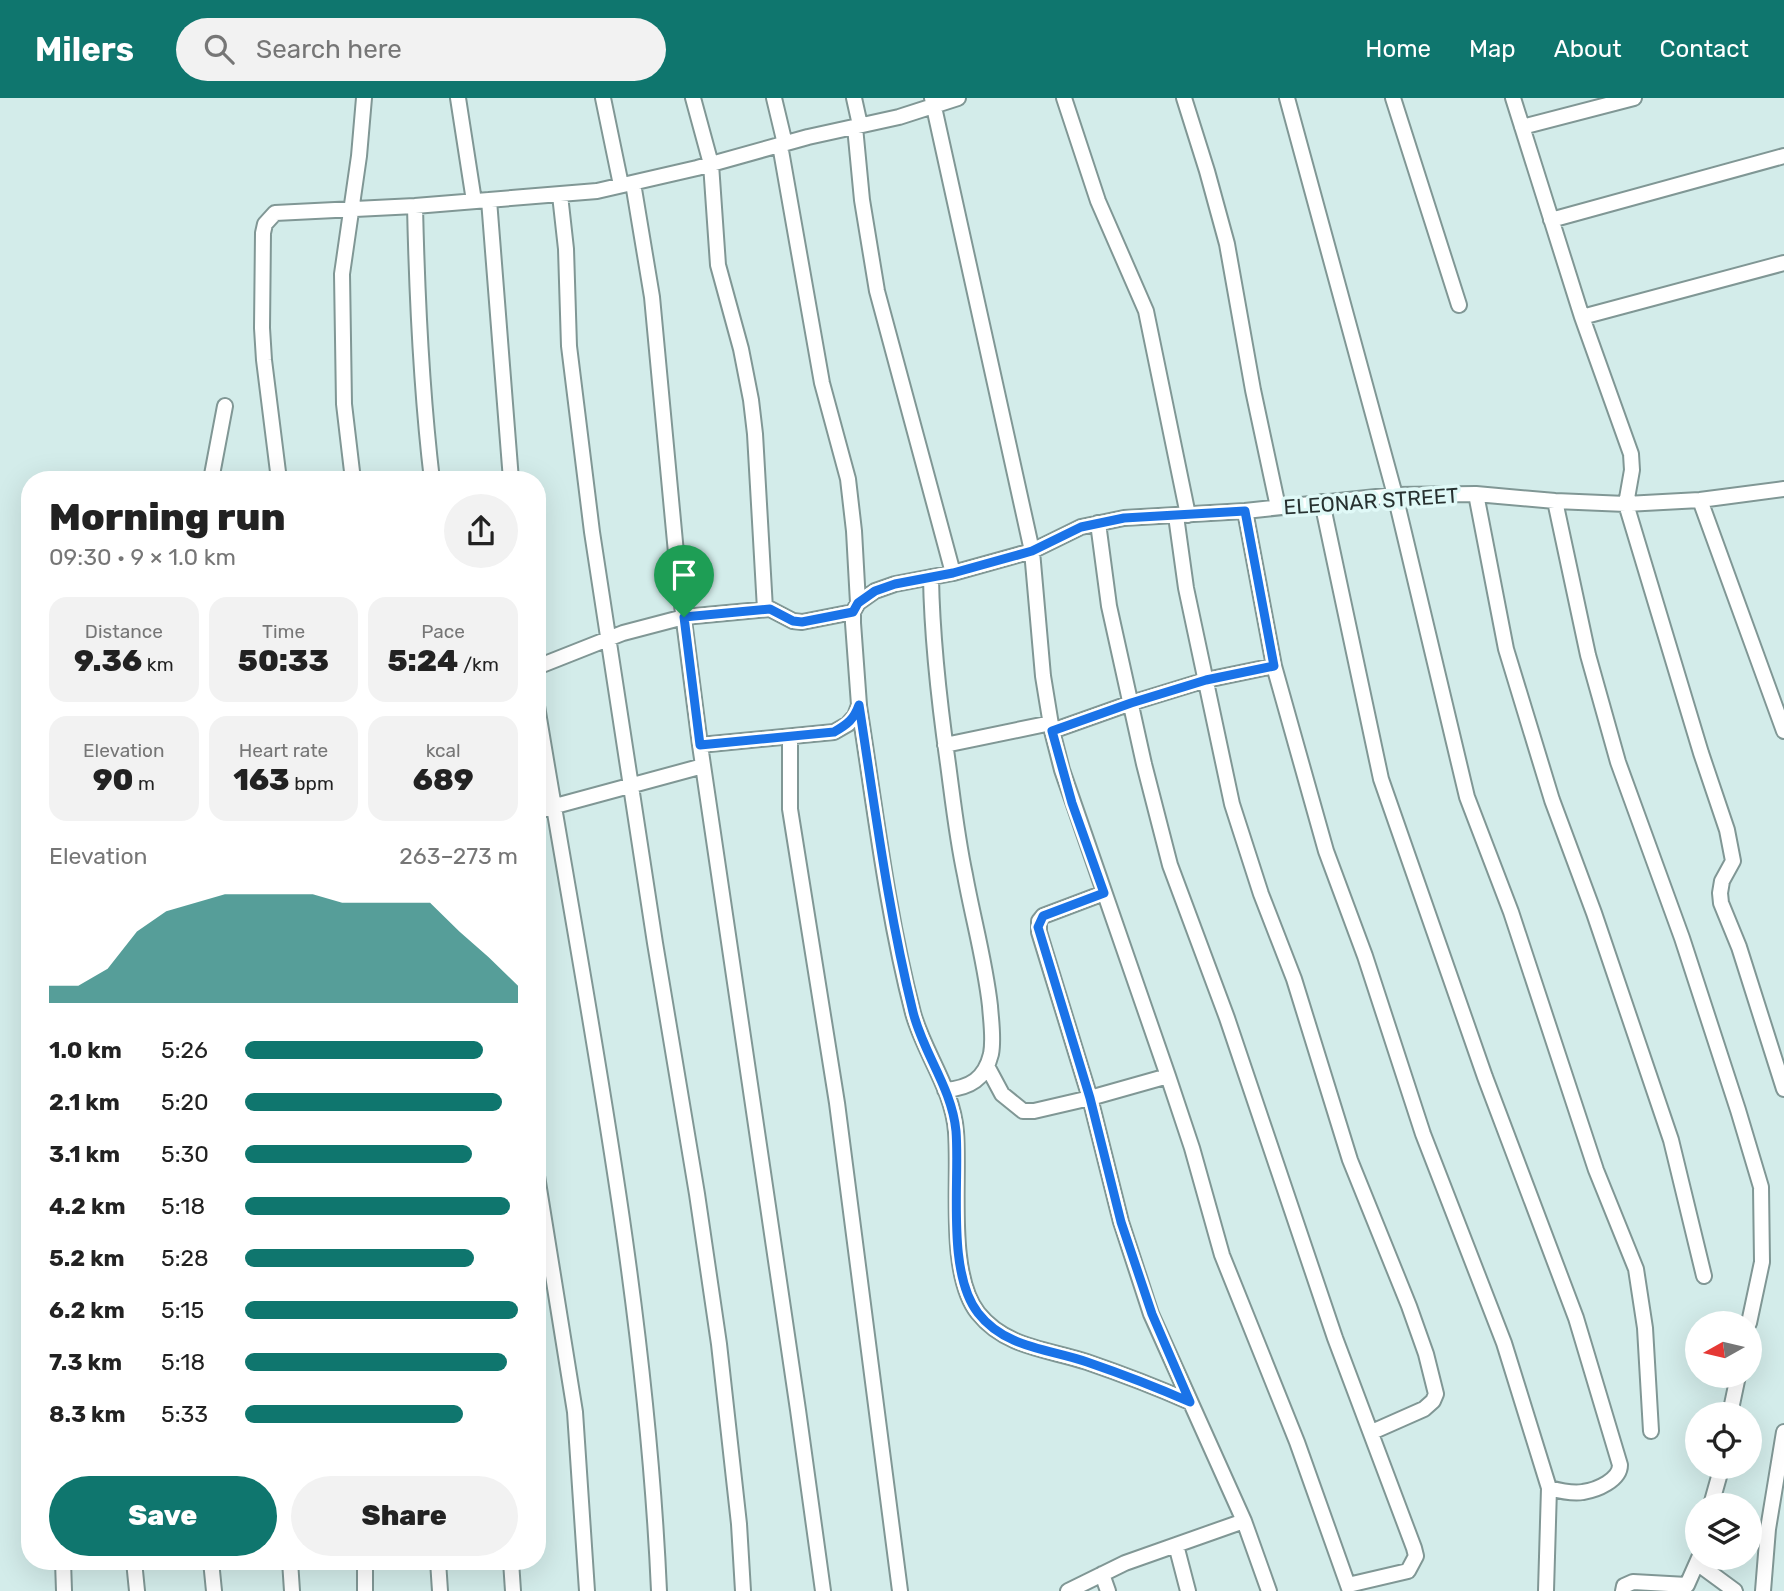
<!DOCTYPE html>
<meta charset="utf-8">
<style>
:root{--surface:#fff;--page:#f2f2f2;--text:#222;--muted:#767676;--accent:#0f766e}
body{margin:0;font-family:Rubik,sans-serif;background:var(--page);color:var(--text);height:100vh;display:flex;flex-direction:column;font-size:26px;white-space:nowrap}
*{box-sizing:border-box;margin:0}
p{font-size:23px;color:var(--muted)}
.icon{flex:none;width:38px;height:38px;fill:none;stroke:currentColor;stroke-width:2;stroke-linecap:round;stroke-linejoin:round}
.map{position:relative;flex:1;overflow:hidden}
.details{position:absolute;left:21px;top:373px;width:525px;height:1099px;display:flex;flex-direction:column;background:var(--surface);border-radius:28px;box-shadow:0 7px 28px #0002}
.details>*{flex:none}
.needle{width:46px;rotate:262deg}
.buttons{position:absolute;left:1685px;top:1213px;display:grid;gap:14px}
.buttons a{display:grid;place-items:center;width:77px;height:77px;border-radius:50%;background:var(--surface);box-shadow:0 7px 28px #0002;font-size:35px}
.pin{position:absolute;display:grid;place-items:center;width:60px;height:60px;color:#fff;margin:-72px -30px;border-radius:50% 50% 50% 0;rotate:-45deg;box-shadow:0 0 7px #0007}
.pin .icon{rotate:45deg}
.round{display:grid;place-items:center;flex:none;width:74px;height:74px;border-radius:37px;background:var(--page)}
.overview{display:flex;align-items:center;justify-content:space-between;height:119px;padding:0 28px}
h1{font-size:38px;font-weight:800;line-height:52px}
.metrics{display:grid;grid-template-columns:repeat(3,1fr);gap:10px;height:119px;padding:7px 28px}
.metrics div{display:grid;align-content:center;border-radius:18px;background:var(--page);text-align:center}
.metrics b{font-size:30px;font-weight:800}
.metrics small{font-size:19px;font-weight:400}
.metrics p{font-size:19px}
.chart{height:196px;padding:14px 28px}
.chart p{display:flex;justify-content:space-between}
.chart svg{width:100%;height:126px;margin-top:7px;fill:var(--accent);opacity:.7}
.primary-button{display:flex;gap:14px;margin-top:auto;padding:14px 28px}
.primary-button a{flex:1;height:80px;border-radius:42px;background:var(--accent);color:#fff;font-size:28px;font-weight:800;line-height:80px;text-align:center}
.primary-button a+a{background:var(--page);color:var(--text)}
ul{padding:0 28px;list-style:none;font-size:23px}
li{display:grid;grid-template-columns:112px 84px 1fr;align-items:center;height:52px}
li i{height:18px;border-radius:9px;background:var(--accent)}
header{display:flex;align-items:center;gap:42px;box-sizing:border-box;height:98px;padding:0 35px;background:var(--accent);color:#fff}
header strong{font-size:33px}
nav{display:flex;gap:38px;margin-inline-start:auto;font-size:24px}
.search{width:490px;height:63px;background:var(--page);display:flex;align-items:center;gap:18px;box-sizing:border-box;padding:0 24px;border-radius:38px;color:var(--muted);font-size:26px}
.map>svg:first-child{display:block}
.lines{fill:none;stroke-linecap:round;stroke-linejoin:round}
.minor-casing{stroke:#809795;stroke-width:18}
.minor{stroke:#fff;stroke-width:14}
.route-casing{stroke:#fff;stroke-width:14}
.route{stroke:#1a73e8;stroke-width:9}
.labels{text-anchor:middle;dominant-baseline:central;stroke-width:7;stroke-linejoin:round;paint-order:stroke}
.street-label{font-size:21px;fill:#273130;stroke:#e0f9f7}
</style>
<header>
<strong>Milers</strong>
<div class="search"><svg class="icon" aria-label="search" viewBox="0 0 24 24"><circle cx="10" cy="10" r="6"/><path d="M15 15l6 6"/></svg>Search here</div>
<nav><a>Home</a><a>Map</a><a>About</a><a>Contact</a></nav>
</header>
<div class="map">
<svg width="1784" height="1493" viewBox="0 0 1784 1493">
<rect width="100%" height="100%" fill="#d3ecea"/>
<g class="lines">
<defs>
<path id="minor" d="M458,0L474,103
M603,0L621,87
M693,0L711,66L718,167L741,251L751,302L755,336L765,511
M774,0L785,46
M854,0L860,27
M932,0L1032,453L1043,578L1052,633L1062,672L1168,978L1192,1050L1222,1157L1297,1344L1350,1493
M1064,0L1098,103L1146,213L1188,417
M1184,0L1207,73L1227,146L1253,292L1278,409
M1287,0L1395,397L1467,699L1511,814L1596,1072L1636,1171L1645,1230L1651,1333
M1393,0L1459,207
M855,29L862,102L877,193L953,475
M1522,29L1634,0
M780,47L822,285L848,381L854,433L858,505
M633,85L652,199L678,476L700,647L798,1312L823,1493
M560,97L566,151L569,248L592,434L655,845L697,1096L719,1246L739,1426L743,1493
M489,102L511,382
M415,108C417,200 421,290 432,382
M1551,122L1784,58
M1582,219L1784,165
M211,382L225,308
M279,382L264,262L262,230L263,135L265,126L275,115L415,108L597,93L697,70L808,39L899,19L958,0
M353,382L344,306L342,176L359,58L364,0
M1784,391L1700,402L1626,406L1701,655L1727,732L1733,763L1722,783L1720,795L1721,805L1739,849L1784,991
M1476,396L1506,551L1552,702L1594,815L1671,1042L1704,1178
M1700,402L1784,633
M1555,403L1588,557L1618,664L1682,840L1738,1012L1761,1089L1762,1164L1749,1225
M1322,404L1381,681L1485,979L1576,1220L1620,1367C1620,1382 1597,1392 1583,1394C1572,1396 1560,1393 1549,1390
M1245,413L1274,568L1326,753L1365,858L1423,1036L1504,1245L1549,1390L1546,1493
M1176,418L1186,490L1232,706L1261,796L1294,881L1350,1062L1409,1208L1426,1256L1436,1296L1433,1303L1424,1311L1372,1334
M1098,425L1109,508L1144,666L1170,767L1227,920L1335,1240L1414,1450L1416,1458L1408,1473L1348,1487
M931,479C932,542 939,603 948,666C953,703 957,740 965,777C973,821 985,863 990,908C991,923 994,941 991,956C985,981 970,990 945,992
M537,569L623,535L684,519L770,511L793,523L802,524L853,514
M537,608C585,901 646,1195 659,1493
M859,608C875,710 887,815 913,915C924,955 953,991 956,1034C960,1082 947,1176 978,1215C1006,1250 1048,1251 1087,1264C1122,1276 1156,1289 1190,1304
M1052,633L1131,605L1206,582L1274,568
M790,639V711L837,1005L900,1493
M700,647L834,634L848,626L855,618L859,607L853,525V514L858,505L875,493L895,486L953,475L1032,453L1081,429L1124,420L1245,413L1395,397L1476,396L1555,403L1626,406L1632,372L1631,356L1582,219L1513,0
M945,647L1051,625
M537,713L703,668
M1104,795L1043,818L1039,823V834L1090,1000L1121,1124L1151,1216L1244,1423L1269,1493
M987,968L1002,996L1023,1013H1034L1090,1000L1168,978
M537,1078L575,1314L587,1493
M1730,1316L1738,1278
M1711,1407L1722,1368
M1176,1447L1188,1493
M63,1463L64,1493
M134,1463L137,1493
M211,1463L214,1493
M290,1463L292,1493
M365,1463V1493
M438,1463L440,1493
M511,1463L513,1493
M1697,1465L1735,1493
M1102,1476L1108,1493
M1068,1493L1125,1465L1244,1423
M1623,1493L1624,1488L1633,1484L1687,1487L1699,1460
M1763,1493L1768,1431L1784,1334"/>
</defs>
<!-- minor casing -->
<use href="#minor" class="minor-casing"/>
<!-- minor -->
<use href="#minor" class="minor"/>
</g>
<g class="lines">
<defs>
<path id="route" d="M1245,413L1274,568L1206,582L1131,605L1052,633L1072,705L1104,795L1043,818L1038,829L1090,1000L1121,1124L1152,1216L1190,1304C1156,1289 1122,1276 1087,1264C1049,1251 1005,1250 978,1215C946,1174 960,1082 956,1033C952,990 923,955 913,914C888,813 875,710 859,607C854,621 848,626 834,634L700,647L684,519L770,511L793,523L802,524L853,514L858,505L875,493L895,486L953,475L1032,453L1081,429L1124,420Z"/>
</defs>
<!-- route casing -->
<use href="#route" class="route-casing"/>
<!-- route -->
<use href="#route" class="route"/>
</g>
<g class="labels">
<!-- street labels -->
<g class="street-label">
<text transform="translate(1371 403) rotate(-4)">ELEONAR STREET</text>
</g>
</g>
</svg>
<div class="buttons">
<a><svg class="needle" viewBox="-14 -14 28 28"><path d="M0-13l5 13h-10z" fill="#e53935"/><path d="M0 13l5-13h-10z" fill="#767676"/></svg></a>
<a><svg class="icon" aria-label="locate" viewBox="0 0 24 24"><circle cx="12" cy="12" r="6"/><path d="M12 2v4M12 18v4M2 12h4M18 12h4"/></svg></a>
<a><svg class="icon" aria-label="layers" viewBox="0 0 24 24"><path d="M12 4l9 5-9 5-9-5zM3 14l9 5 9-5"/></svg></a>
</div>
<div class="pin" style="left:684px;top:519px;background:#1e9e55"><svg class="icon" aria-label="arrive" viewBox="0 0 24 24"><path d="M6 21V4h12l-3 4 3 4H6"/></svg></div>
<section class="details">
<div class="overview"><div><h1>Morning run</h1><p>09:30 · 9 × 1.0 km</p></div><a class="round"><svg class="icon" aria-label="share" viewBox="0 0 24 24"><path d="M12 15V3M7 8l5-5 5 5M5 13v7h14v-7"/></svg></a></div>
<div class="metrics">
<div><p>Distance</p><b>9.36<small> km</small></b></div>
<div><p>Time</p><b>50:33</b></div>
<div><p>Pace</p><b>5:24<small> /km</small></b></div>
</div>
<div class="metrics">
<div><p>Elevation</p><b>90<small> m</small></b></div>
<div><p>Heart rate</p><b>163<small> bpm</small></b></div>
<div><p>kcal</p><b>689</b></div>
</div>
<div class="chart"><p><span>Elevation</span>263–273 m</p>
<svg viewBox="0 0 160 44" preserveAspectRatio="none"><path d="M0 44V38L10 38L20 32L30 19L40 12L50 9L60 6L70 6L80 6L90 6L100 9L110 9L120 9L130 9L140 19L150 28L160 38V44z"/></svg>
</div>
<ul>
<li><b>1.0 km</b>5:26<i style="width:87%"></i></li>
<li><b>2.1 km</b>5:20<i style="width:94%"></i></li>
<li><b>3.1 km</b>5:30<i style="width:83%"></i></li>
<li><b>4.2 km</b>5:18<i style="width:97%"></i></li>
<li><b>5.2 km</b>5:28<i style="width:84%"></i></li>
<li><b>6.2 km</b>5:15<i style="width:100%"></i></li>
<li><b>7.3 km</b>5:18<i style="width:96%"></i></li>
<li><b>8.3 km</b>5:33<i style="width:80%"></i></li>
</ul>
<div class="primary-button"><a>Save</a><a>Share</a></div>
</section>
</div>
